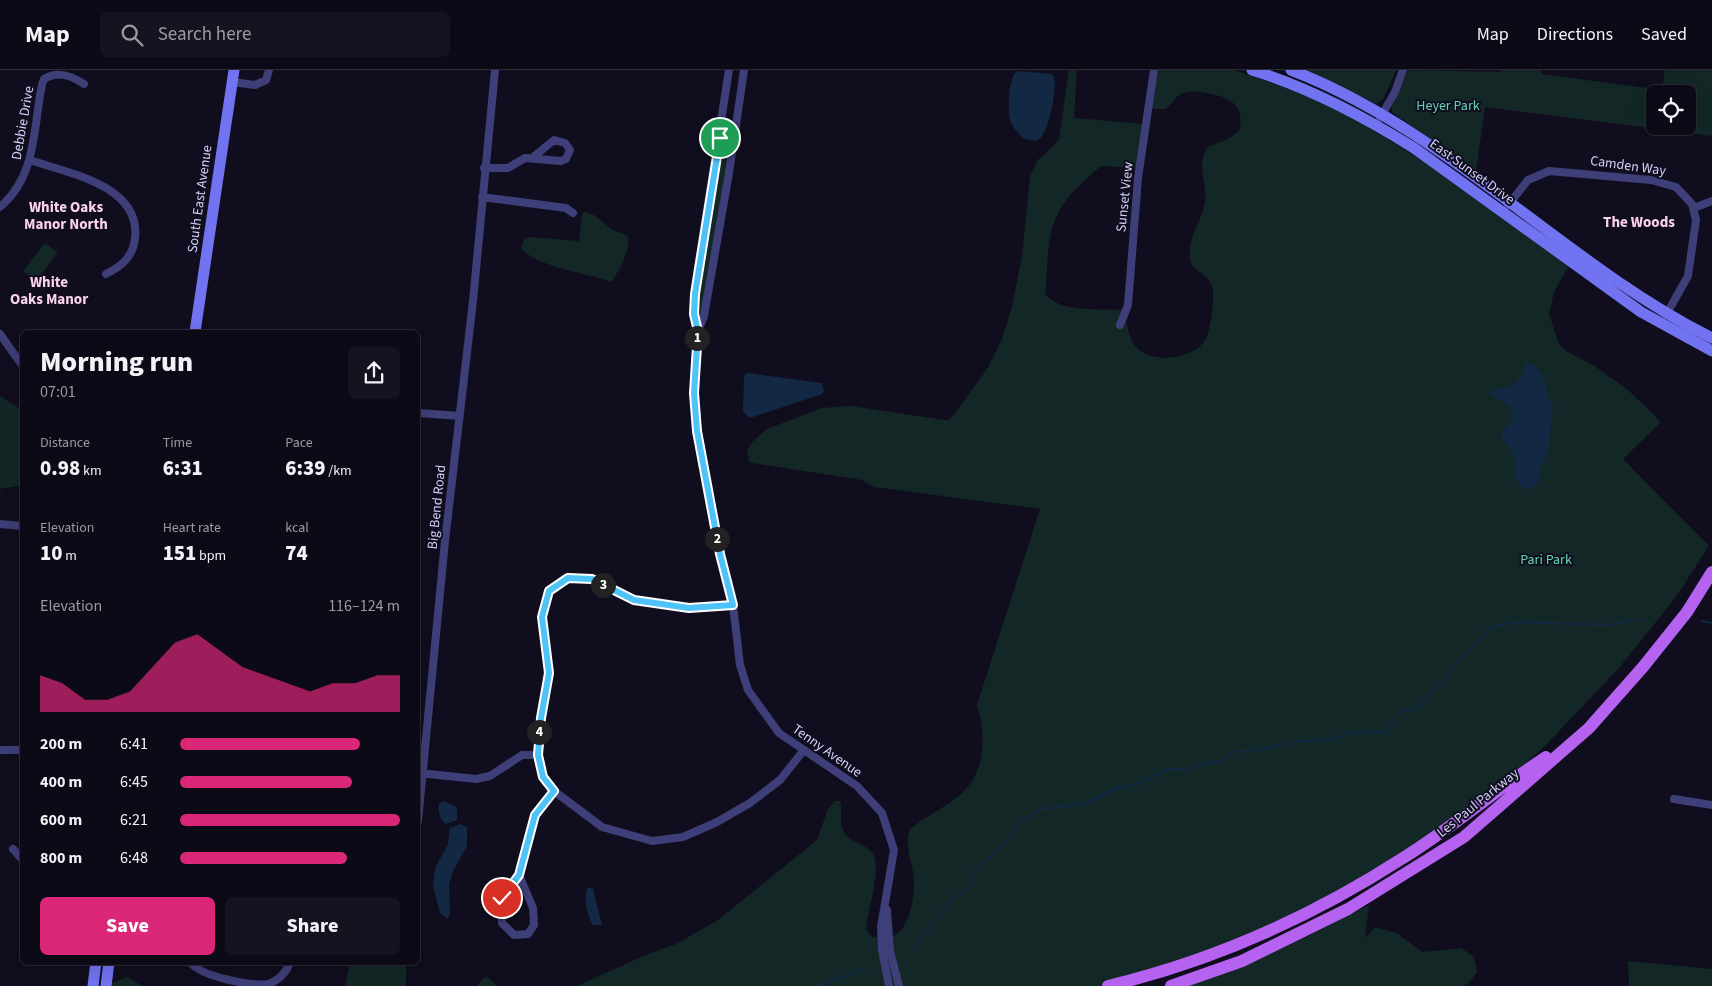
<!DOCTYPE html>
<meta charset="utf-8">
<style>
:root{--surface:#0c0a16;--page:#15131f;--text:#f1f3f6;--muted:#9a9aa1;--line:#2c2b35;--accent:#db2777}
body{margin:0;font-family:"Source Sans 3",sans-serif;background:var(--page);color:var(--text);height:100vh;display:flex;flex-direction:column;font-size:19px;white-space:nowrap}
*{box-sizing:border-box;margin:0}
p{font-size:16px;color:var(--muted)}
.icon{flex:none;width:28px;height:28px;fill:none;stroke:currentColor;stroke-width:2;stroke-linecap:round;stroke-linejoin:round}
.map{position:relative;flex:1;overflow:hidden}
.side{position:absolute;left:20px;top:260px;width:400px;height:635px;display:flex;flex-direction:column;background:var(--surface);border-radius:8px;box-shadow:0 5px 20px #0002,0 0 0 1px var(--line)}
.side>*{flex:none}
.tools{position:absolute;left:1646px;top:15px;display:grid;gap:10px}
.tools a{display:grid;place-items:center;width:50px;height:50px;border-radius:8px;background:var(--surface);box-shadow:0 5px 20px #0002,0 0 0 1px var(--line);font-size:25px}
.pin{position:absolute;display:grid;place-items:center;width:42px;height:42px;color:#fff;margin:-21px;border:2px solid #fff;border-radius:50%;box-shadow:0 1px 5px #0007}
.km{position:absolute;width:25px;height:25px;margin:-12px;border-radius:50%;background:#222;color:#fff;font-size:14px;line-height:25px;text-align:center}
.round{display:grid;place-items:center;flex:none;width:52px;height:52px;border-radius:8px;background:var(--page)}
.overview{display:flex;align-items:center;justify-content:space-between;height:85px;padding:0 20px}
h1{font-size:28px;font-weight:800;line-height:38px}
.stats{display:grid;grid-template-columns:repeat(3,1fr);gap:8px;height:85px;padding:5px 20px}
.stats div{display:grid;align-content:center}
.stats b{font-size:21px;font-weight:800}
.stats small{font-size:14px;font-weight:400}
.stats p{font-size:14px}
.chart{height:140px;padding:10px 20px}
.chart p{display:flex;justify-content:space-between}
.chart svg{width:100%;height:90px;margin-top:5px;fill:var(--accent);opacity:.7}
.action{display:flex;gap:10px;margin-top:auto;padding:10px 20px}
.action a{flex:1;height:58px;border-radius:8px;background:var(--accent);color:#fff;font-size:20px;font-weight:800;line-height:58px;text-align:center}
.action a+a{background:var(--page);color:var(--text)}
ul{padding:0 20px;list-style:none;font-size:16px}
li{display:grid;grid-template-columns:80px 60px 1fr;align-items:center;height:38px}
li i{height:12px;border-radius:6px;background:var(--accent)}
header{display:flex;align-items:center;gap:30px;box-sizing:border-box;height:70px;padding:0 25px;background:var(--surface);border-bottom:1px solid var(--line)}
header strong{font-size:24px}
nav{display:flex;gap:28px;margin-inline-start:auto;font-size:18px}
.search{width:350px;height:45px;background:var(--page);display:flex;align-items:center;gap:12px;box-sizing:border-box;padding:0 18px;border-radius:8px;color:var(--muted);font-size:19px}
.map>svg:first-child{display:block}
.green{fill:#122726;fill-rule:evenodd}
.water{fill:#132843}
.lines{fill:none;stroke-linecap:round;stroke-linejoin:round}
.stream{stroke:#132843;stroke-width:2}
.minor{stroke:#3e3e78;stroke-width:8}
.secondary{stroke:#7173f1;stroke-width:11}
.primary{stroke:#b462ef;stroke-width:12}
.route-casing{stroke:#fff;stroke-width:10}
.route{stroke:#4fc3f7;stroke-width:6}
.labels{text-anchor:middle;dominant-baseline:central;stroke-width:4;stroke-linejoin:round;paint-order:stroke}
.park-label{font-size:14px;fill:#64d2b2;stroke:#100e1e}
.street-label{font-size:14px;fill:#d3d0fa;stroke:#100e1e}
.neighbourhood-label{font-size:15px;font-weight:bold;fill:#fad2ed;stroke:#100e1e}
</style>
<header>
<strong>Map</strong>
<div class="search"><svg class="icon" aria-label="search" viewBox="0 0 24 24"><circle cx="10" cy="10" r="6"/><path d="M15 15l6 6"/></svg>Search here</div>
<nav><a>Map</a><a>Directions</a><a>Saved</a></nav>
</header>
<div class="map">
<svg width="1712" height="916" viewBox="0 0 1712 916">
<rect width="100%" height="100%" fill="#100e1e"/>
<!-- green -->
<path class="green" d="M1069,0H1077L1074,48L1144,54L1137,98L1101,96C1086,109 1067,125 1058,143C1046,166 1048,198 1045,224C1062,244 1100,238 1124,240C1126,251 1128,266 1135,276C1151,296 1199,289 1207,266C1211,257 1216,221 1211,213C1206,203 1191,201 1190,188C1187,167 1202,151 1205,133C1208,113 1195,96 1208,77L1228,69L1239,61C1245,38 1233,28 1211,24C1202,22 1192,20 1183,23C1176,26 1171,34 1166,39H1154L1150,36L1158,0H1234L1301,23L1343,42L1420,89L1569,196L1554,222L1549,244L1559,274L1566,281L1593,295L1627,319L1661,352L1623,389L1709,476L1676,527L1618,599L1544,677L1499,716L1403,787L1272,857L1120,911L1099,916H577L648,884L676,874L718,850L817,770L828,739L835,731H840C843,741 838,757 846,765C854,774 872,775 875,789C879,804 868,841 866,859L872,867C880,867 888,869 895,865C909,857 914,830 914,816C915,795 903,779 910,759C927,746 946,737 962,723C986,701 986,664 977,635L1040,439L874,417L862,410L752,393L749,391L747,380L752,372L767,359L822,338L851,336L944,350H949L959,338L987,299L1002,269L1012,237L1022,186L1030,106L1038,90L1059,70Z
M1305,0H1396L1384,28L1377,34Z
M1408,0L1500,2L1501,0H1541V4L1662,20L1665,0H1712V66L1485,37L1476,101L1392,42V37ZM1655,24H1688V56H1655Z
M720,69L734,71L698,261L694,244Z
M585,142L594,145L613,160L628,166C631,179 619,202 611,212C589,203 533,197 521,177L524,170L530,167L579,171L582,144Z
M45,173L58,183L36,211L23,201Z
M0,326L22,340V415L0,419Z
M1369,835L1365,868L1375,857L1397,863L1422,882L1461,878L1474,887L1477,902L1469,913L1463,916H1185L1308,866Z
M1628,891L1712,899V916H1629Z
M350,893H406V916H345Z
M128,907L142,916H111L112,913Z
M487,907L497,916H477L484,908Z"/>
<!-- water -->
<path class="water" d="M1017,1L1051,4L1054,7C1057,20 1049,65 1037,71L1024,69C1019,64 1014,59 1011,53C1007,42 1008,8 1017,1Z
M1530,293L1534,295L1543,306L1548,327L1553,336L1549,379L1539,402V411L1531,420C1507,413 1520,400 1513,384C1510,375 1503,377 1502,364C1504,358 1508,355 1511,350C1520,336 1499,330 1490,325L1488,322C1511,313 1516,323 1526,294Z
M748,303L822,313L824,321L822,324L750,348L743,342L744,306Z
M444,731L457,737V750L446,754C440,750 438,742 439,734Z
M460,754L467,757V776L453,801L449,814L450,845L447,849L440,843L433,816L435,798L448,774L450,758Z
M588,817L593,819L602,855H593C587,847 583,826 588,817Z"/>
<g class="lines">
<!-- stream -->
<path class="stream" d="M1702,551L1712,553
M912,879C930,865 937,844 952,829C957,823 964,823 969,819L975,799L998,781L1024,749L1033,743L1042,739L1084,734L1116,718L1136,715L1171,698L1188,701L1198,695L1219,691L1237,681L1259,680L1292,672L1334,669L1348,663L1386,662L1397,645L1404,641H1410L1414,639L1433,621L1490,557L1517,552L1609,555L1628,551L1643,550
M817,916L866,898"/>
<!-- minor -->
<path class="minor" d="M744,0L729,103L704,246L698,261L694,305L696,352L720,484L733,535L740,595L748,620L779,663L857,716L882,743L894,780L881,857L882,880L889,916
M232,12L255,15L266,10L269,0
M1380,48L1395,22L1403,0
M30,90C67,103 141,115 135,168C133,187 122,196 106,204
M484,98H508L525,88L561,91L566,89L570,80L565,73L554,70L532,88
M482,127L566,138L573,143
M1508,135L1528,110L1549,101L1651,110L1676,117L1692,134L1696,150L1688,206L1666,245
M0,137C30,112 33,76 38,39C40,29 40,18 44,9C58,0 72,6 84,14
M1694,138L1712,131
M1120,255L1128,235L1138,108L1154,0
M698,261L694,244L697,204L729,0
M0,264L22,295
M418,343L460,346
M0,454L22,456
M733,535L689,538L634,530L592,509L568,508L549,521L542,547L549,603L541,648L538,685L543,707L554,721L602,757L652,771L683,767L717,752L750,733L780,710L804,680
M0,680H22
M419,703L476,709L490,706L522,685H538
M1674,729L1712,735
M418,751L445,471L473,231L495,0
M13,779L22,789
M519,805L533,838L534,855L528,864L514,865L502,853V829L519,805L535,745L554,721
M887,840L890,881L899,916
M190,892C201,907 251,916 268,914C278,911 287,902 290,892"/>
<!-- secondary -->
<path class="secondary" d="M1252,0C1310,18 1363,46 1414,78L1641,242L1712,281
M1291,0C1449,61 1563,193 1712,268
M195,262L234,0
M93,916L96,892
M106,916L109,892"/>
<!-- primary -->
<path class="primary" d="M1108,916C1212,891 1313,846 1403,788C1453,757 1497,719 1546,687
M1171,916L1242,891L1348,839L1464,767L1589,658L1643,597L1687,542L1712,502"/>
</g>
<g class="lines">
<defs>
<path id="route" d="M502,828L519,805L535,745L554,721L543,707L538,685L541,648L549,603L542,547L549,521L568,508L592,509L634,530L689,538L733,535L720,484L697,361L694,323L698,261L694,244L695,224L720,68"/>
</defs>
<!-- route casing -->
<use href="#route" class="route-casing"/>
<!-- route -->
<use href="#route" class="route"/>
</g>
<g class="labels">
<!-- park labels -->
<g class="park-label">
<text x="1448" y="36">Heyer Park</text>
<text x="1546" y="490">Pari Park</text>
</g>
<!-- street labels -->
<g class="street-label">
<text transform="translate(23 53) rotate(-80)">Debbie Drive</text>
<text transform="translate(1628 96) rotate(8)">Camden Way</text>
<text transform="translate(1472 102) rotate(36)">East Sunset Drive</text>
<text transform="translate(1125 127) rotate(-84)">Sunset View</text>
<text transform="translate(200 129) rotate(-82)">South East Avenue</text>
<text transform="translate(437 437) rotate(-84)">Big Bend Road</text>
<text transform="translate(827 681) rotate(35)">Tenny Avenue</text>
<text transform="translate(1478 733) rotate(-39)">Les Paul Parkway</text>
</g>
<!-- neighbourhood labels -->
<g class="neighbourhood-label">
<text x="66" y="137">White Oaks<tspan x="66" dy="17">Manor North</tspan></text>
<text x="1639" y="152">The Woods</text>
<text x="49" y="212">White<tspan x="49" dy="17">Oaks Manor</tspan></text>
</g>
</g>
</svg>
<div class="tools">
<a><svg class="icon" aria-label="locate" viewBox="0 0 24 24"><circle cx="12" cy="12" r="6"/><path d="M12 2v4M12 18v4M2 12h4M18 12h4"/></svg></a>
</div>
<div class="pin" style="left:720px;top:68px;background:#1e9e55"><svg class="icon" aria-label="arrive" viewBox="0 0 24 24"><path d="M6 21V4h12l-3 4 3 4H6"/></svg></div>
<div class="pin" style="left:502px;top:828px;background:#d93025"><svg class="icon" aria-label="check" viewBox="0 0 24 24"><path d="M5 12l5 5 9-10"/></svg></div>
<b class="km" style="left:697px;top:268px">1</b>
<b class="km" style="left:717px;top:469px">2</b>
<b class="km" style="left:603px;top:515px">3</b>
<b class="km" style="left:539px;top:662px">4</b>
<section class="side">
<div class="overview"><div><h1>Morning run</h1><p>07:01</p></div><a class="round"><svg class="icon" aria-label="share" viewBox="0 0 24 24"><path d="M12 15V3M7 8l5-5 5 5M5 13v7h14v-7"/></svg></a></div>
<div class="stats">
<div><p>Distance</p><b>0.98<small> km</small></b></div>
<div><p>Time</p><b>6:31</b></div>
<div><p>Pace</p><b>6:39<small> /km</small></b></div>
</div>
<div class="stats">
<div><p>Elevation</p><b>10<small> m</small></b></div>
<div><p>Heart rate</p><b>151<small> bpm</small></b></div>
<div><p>kcal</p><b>74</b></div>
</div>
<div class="chart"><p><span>Elevation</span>116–124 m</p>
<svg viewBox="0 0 160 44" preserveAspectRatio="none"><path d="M0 44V26L10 30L20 38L30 38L40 34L50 22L60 10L70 6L80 14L90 22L100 26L110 30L120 34L130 30L140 30L150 26L160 26V44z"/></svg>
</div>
<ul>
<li><b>200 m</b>6:41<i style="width:82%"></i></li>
<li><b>400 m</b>6:45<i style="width:78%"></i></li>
<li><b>600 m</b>6:21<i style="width:100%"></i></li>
<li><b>800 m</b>6:48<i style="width:76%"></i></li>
</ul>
<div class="action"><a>Save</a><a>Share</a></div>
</section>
</div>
